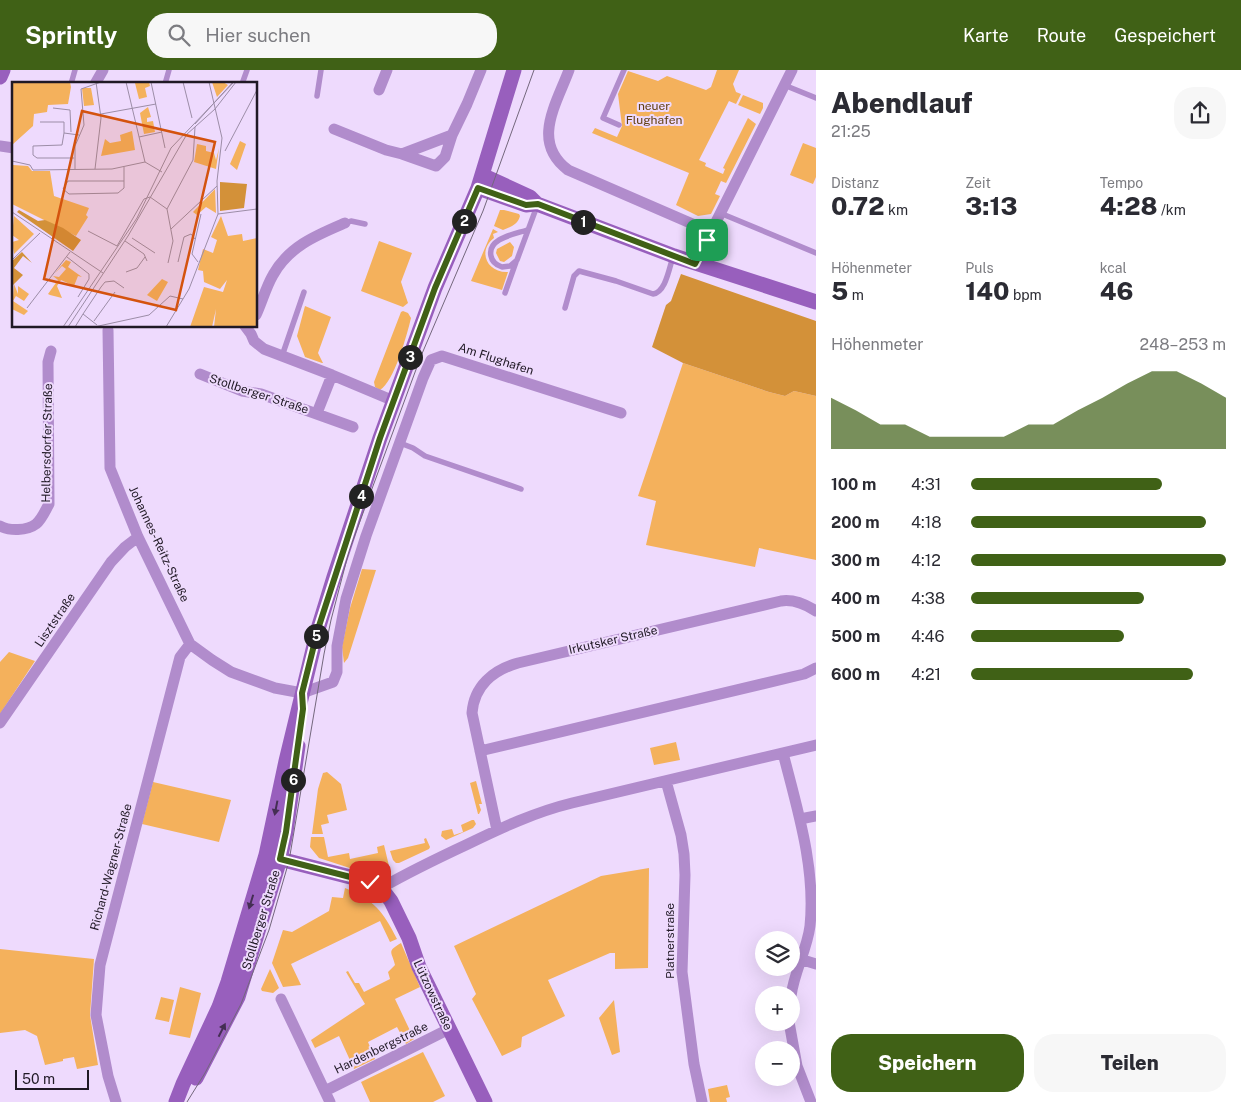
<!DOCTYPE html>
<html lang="de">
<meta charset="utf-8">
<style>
:root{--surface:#fff;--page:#f7f7f7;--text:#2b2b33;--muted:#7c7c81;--accent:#406116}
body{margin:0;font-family:"Public Sans",sans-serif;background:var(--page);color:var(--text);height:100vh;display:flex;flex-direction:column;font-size:19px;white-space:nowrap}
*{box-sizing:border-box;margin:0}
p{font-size:16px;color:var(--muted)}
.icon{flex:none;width:28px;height:28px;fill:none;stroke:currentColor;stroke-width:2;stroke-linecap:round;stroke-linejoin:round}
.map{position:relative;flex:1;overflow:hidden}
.drawer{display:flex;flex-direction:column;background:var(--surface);width:425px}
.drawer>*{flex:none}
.fabs{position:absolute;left:755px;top:861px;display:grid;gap:10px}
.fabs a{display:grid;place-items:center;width:45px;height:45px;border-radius:50%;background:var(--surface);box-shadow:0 5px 20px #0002;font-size:25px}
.scale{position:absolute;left:15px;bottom:12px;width:74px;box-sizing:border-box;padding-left:5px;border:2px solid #201925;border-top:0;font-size:14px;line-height:18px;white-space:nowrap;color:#201925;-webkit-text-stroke:4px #eedafd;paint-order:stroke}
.pin{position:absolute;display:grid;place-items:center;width:42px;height:42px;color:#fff;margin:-21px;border-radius:10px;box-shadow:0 2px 8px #0006}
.km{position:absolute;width:25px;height:25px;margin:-12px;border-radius:50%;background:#222;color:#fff;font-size:14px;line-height:25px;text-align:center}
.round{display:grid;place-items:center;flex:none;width:52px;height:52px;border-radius:20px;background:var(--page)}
.head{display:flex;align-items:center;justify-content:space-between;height:85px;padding:0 15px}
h1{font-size:28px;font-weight:800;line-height:38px}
.figures{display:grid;grid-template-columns:repeat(3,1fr);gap:8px;height:85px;padding:5px 15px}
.figures div{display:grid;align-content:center}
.figures b{font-size:25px;font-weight:800}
.figures small{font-size:14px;font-weight:400}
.figures p{font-size:14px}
.chart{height:140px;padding:10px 15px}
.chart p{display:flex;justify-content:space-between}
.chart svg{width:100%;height:90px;margin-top:5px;fill:var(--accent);opacity:.7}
.primary-button{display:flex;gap:10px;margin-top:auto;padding:10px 15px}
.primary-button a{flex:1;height:58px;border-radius:20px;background:var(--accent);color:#fff;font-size:20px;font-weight:800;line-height:58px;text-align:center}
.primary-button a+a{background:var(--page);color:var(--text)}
ul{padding:0 15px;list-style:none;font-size:16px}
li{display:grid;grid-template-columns:80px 60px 1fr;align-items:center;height:38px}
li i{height:12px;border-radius:6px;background:var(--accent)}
header{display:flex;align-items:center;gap:30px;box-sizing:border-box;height:70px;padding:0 25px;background:var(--accent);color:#fff}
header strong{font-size:24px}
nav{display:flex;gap:28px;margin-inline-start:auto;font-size:18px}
.search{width:350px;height:45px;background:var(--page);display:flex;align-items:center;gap:12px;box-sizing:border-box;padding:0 18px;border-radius:20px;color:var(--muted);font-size:19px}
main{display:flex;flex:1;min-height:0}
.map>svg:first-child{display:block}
.green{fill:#f4b15c}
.forest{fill:#d39139}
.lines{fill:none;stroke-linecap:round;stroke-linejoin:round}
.lane{stroke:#b18ccc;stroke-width:5.5}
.street{stroke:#b18ccc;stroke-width:11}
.secondary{stroke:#985fbd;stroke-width:15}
.tram{stroke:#73677c;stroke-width:1}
.oneway{fill:#442e53}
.route-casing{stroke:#fff;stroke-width:10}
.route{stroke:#406116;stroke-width:6}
.labels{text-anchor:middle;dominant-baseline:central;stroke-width:4;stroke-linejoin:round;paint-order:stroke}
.park-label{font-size:12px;fill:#624011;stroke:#eedafd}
.street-label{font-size:12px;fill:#201925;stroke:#eedafd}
.inset-road{fill:none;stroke:#9c8da7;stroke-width:1}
.view{fill:#d4530e;fill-opacity:0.15;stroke:#d4530e;stroke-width:2.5}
.inset-edge{fill:none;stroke:#201925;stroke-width:2.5}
</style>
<header>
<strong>Sprintly</strong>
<div class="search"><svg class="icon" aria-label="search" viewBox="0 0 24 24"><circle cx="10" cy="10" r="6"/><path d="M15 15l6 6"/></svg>Hier suchen</div>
<nav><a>Karte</a><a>Route</a><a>Gespeichert</a></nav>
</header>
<main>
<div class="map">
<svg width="816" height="1032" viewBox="0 0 816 1032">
<rect width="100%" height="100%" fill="#eedafd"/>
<!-- green -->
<path class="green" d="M717,0H739L733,14L736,22L741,24L736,34L729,31L699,90L706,93L705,96L723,104L725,99L723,98L748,48L756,54L726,113L721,111L715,124L720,126L711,144L698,146L676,135L689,103L592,63L595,58L617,67L622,56L618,24L628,1L658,11L667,6L706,20L711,17Z
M743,25L763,33V38L760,44L738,35Z
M803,73L816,78V107L813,114L790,105Z
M500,140H504L519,144L520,146C518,154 511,157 503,160L494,156Z
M493,159L498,162L493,164L494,168C477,181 487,203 508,202L502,220L471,211Z
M379,171L412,183L401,212L408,233L403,237L361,221Z
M510,172L514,177L512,186L504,192L500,191L496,183L497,179Z
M305,236L331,247L318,283L323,293H322L305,287L297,266Z
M403,241L408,243L411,248C407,265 394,312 380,320L375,317L374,312L401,242Z
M683,293L769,322L785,326L794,321L816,326V490L759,478L755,497L646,475L656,431L638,426Z
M362,499L376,500L348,588L344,593L342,577L350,538Z
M9,582L35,591L0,644V592Z
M676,672L680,690L654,695L650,678Z
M327,702L341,714L347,740L327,745L329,753L321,755L323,764H312L318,719L323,703Z
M476,711L482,734H479L481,740L479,744H478L470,713Z
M153,712L231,730L219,772L142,754Z
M472,750H474L476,754L473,758L446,770L441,766L442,761L452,759L454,765L463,762L461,755Z
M311,767H324L328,787L349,783L350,789L378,783L377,777L384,775L389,796L387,799L377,802L359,801L319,788L310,777Z
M426,768L430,777L429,779L399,793H396L393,790L390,781L425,773L424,769Z
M649,798L648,898L615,899V883H610L548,910L565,946L522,967L521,977L502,986L472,929L476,924L454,876L601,806Z
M345,818C374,830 383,841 397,869L390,872L380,851L291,894L301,915L283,917L272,893L283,860L292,862L329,841L332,827L343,828Z
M401,873L420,917L395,929L414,969L406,974L397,957L368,972L375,989L354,999L339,966L315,978L311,970L365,934L346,902L348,901L355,913H359L364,922L390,909L388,902L395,895C392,881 386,882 401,873Z
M0,879L94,889L90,945L98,995L77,999L74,987L63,989V991L45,995L37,966L25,960L0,963Z
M270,899L279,918L273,923L262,921L261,919Z
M180,917L201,923L190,968L169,964Z
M161,927L174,930L169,952L155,949Z
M614,930L620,982L612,985L599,948Z
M423,982L445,1026L433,1032H370L361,1012Z
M727,1015L730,1027L726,1028L727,1032H710L708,1019Z"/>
<!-- forest -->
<path class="forest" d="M681,204L816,251V326L794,321L785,326L769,322L683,293L652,277L666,235L671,231Z"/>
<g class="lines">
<!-- lane -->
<path class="lane" d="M71,14L75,0
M165,14L169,0
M242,14L247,0
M784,15L816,28
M317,26L321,0
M619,55L603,48L624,0
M720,143L816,183
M345,153L351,151L365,154
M527,160C516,164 487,168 491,186C492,192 496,195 502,197L510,196L517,190L537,136
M505,223L516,192
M565,238L574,206L579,201L616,211L653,224C666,222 669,198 673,187
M282,286L304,222
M400,373L413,378L425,386L521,419"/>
<!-- street -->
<path class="street" d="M569,0C556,35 531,72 568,100L711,162
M95,14L103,0
M379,20L387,0
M334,59L386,80L402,84L452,65L467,34L481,0
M0,76L14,78
M402,84L436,96L445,87L452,65
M695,194L792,0
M256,245C262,232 266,217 273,205C289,176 317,165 345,153
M245,256L251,264L254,271L264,279L332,305L394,331
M108,260L110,398L138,467L190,574L212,590L231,602L275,618L302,623L333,612L337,602V576L346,529L366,466L423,308L431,290L442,286L621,343
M200,304L242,321L261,324L353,357
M317,343L332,305
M0,456C9,461 27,461 36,454C42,449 45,441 49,434L48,292L51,281
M0,653L111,492L125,477L138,467
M480,681L804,604L816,598
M783,683C797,738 816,798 810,856C807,880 794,902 791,926
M666,711L681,765L684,784L685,805L682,902L694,994L702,1032
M800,749L816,746
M497,760L472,643C474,616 493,600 518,593L781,531C794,529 805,534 816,541
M381,818C409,802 438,788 468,774C501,758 535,742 572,733L816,675
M803,890L816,894
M281,929L330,1032
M789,952L797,996L811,1032
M325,1021L449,959
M116,1032L108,1006L96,945L100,895L180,587L190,574"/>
<!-- secondary -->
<path class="secondary" d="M0,7L3,0
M482,105L530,127L537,134L674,186L816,232
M478,118L526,135L534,134
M272,787L370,812L381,818L391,831L409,868L419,897L485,1032
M196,1008L238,927L280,789L286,762L298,676
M176,1032L183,1014L219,937L228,912L266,785L286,691L318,559L334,507L380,368L435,218L478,118L514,0"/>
<!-- tram -->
<path class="tram" d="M187,1032L205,1003L241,934L269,860L289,791L324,584L331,550L349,481L421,286L483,141L534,0"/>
</g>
<!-- one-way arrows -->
<defs><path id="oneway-solid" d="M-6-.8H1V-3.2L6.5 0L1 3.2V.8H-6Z" transform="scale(1.25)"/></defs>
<g class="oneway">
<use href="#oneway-solid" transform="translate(276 738) rotate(101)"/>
<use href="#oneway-solid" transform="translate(251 832) rotate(107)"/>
<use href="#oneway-solid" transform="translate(222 960) rotate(-63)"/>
</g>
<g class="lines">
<defs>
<path id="route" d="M370,812L280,789L286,762L296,689L303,639L302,623L318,559L380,368L435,218L478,118L526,135L538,134L695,194L707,170"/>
</defs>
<!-- route casing -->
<use href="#route" class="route-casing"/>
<!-- route -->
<use href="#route" class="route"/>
</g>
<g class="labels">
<!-- park labels -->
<g class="park-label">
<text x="654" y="36">neuer<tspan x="654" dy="14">Flughafen</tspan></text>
</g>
<!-- street labels -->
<g class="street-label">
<text transform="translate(496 289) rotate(18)">Am Flughafen</text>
<text transform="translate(259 324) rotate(18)">Stollberger Straße</text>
<text transform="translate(47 373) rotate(-89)">Helbersdorfer Straße</text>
<text transform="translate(159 474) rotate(65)">Johannes-Reitz-Straße</text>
<text transform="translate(55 550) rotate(-56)">Lisztstraße</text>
<text transform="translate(613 570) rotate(-13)">Irkutsker Straße</text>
<text transform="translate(111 797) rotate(-75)">Richard-Wagner-Straße</text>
<text transform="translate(261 850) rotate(-73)">Stollberger Straße</text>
<text transform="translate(670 871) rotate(-90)">Platnerstraße</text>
<text transform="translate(433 925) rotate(65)">Lützowstraße</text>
<text transform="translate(381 978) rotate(-26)">Hardenbergstraße</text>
</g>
</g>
<!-- overview -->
<g transform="translate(12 12)">
<rect width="245" height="245" fill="#eedafd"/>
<path d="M0,0H58L59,5L56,22L36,23L35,30L22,32L21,44L0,63ZM116,0H137L138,4L133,6L135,15L127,17L123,1ZM200,0H211L216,3L205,15ZM70,6H79L82,23L72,24ZM136,25L139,35L135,36V40L141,39L143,50L132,52L128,31ZM120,49L123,68L89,74L93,57L98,61L109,59L108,53ZM228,59L234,62L225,88L218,82ZM185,62L194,64V69L202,71L204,78L207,66L204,87L182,80ZM1,83L16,84L20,89H38L42,114L77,126L74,133L76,135L64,154L0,122ZM203,107L204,131L194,125L185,133L181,130ZM2,134L22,152L2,172L0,160L7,158L0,153ZM209,134L216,154L230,152L231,159L245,156V245H202L204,227L200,245H178L192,205L211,210L215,198L208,207L192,200L191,189L186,188L191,167L201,171L205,158L199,155ZM54,178L59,180L56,185L70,195L66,194L62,204L49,198L45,204L50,216L38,213L36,212L46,198L41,194L47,195L54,187L50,184L43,191ZM150,197L156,200L145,219L135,213ZM2,202L6,212V204L17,212L12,219L4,214L1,219L16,229L12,233L0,227Z" fill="#f4b15c"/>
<path d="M208,100L235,102L232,126L208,129ZM7,128L26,139L33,138L51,146L69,158L61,169L5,130ZM10,170L20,181L11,174L2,186L11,193L1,203L0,179Z" fill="#d39139"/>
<path class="inset-road" d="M114,0L133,80M139,0L153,66M171,0L180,36M41,26L58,28L59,50M89,32L144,22M28,40H52V51M183,42L221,0M174,53L203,27L224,0M127,55L150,50M213,69L245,8M62,76H25L21,73V64L50,63L52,51L67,53M0,79L18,83L21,88L100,87L133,80M133,80L150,90M63,87V64L72,43L69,7L89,0M83,87L89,36L84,0M112,99H56L51,107L57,112L106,111L112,106V85M155,127L181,78L183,45M0,130L91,191M206,132L245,127M159,147L205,104M76,149L105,164L132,117L138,115L155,127L161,159L156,181M120,156L143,171M113,159L132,172L135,179M55,175L77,192V197L66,215M0,178L28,151M166,180L172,155L179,152L183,157M186,180L180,172L189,132M114,190L125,186L133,175M15,226L58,170M82,239L103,210M85,243L71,232L89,205L93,200L102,199L112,206M51,245L125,136L159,66L222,0M56,245L116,154L175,52M63,245L71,232M82,245L137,233L158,214L171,217M154,245L177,207L206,132L205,99L210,56L197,0"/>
<path class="view" d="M70,29L203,60L164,228L32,197Z"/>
<rect width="245" height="245" class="inset-edge"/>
</g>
</svg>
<div class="fabs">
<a><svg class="icon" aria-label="layers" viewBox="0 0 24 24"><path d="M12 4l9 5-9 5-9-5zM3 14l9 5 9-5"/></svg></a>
<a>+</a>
<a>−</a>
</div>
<div class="scale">50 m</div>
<div class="pin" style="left:707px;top:170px;background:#1e9e55"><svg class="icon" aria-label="arrive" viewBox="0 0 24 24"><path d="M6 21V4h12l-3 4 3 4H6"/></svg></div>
<div class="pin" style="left:370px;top:812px;background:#d93025"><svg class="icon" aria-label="check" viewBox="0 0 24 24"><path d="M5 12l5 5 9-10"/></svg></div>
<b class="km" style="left:583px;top:152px">1</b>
<b class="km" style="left:464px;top:151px">2</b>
<b class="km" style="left:410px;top:287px">3</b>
<b class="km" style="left:361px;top:426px">4</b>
<b class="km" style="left:316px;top:566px">5</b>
<b class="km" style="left:293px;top:710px">6</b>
</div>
<section class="drawer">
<div class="head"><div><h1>Abendlauf</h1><p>21:25</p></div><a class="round"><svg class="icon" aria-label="share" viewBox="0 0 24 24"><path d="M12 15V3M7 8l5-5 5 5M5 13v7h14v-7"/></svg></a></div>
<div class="figures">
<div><p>Distanz</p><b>0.72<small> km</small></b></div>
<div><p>Zeit</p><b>3:13</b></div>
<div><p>Tempo</p><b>4:28<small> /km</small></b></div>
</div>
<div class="figures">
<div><p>Höhenmeter</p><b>5<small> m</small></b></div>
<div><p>Puls</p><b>140<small> bpm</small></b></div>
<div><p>kcal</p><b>46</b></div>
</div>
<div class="chart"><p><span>Höhenmeter</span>248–253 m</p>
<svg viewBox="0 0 160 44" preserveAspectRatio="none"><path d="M0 44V19L10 25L20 32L30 32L40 38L50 38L60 38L70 38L80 32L90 32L100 25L110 19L120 12L130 6L140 6L150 12L160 19V44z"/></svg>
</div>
<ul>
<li><b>100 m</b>4:31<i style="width:75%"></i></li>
<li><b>200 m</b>4:18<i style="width:92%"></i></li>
<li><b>300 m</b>4:12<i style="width:100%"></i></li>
<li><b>400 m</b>4:38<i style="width:68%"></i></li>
<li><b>500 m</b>4:46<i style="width:60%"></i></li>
<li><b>600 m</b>4:21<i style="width:87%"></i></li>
</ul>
<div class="primary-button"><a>Speichern</a><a>Teilen</a></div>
</section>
</main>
